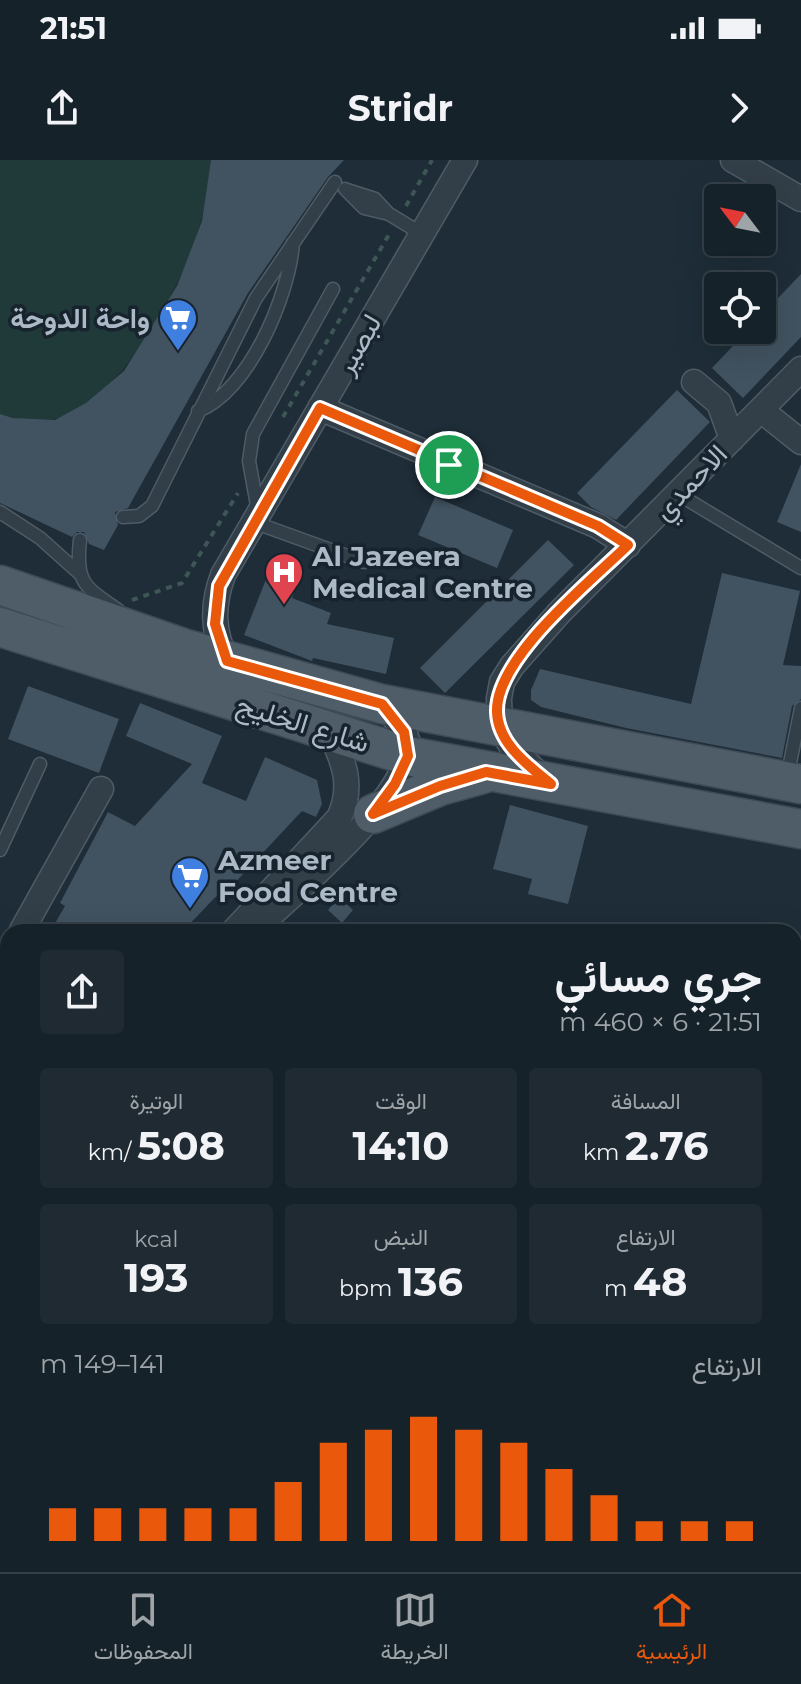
<!DOCTYPE html>
<html lang="ar">
<meta charset="utf-8">
<style>
:root{--surface:#16222a;--page:#1f2a32;--text:#f1f3f6;--muted:#9ea4a8;--line:#353f47;--accent:#ea580c}
body{margin:0;font-family:Montserrat,Vazirmatn,sans-serif;background:var(--page);color:var(--text);direction:rtl;height:100vh;display:flex;flex-direction:column;font-size:30px;white-space:nowrap}
*{box-sizing:border-box;margin:0}
p{font-size:26px;color:var(--muted)}
.icon{flex:none;width:44px;height:44px;fill:none;stroke:currentColor;stroke-width:2;stroke-linecap:round;stroke-linejoin:round}
.map{position:relative;flex:1;overflow:hidden;direction:ltr}
.panel{position:absolute;left:0px;top:764px;width:802px;height:648px;display:flex;flex-direction:column;background:var(--surface);border-radius:24px 24px 0 0;box-shadow:0 8px 32px #0002,0 0 0 2px var(--line);direction:rtl}
.panel>*{flex:none}
.needle{width:52px;rotate:302deg}
.controls{position:absolute;left:704px;top:24px;display:grid;gap:16px}
.controls a{display:grid;place-items:center;width:72px;height:72px;border-radius:8px;background:var(--surface);box-shadow:0 8px 32px #0002,0 0 0 2px var(--line);font-size:40px}
.pin{position:absolute;display:grid;place-items:center;width:68px;height:68px;color:#fff;margin:-34px;border:4px solid #fff;border-radius:50%;box-shadow:0 2px 8px #0007}
.round{display:grid;place-items:center;flex:none;width:84px;height:84px;border-radius:8px;background:var(--page)}
.head{display:flex;align-items:center;justify-content:space-between;height:136px;padding:0 40px}
h1{font-size:44px;font-weight:700;line-height:60px}
.stats{display:grid;grid-template-columns:repeat(3,1fr);gap:12px;height:136px;padding:8px 40px}
.stats div{display:grid;align-content:center;border-radius:8px;background:var(--page);text-align:center}
.stats b{font-size:40px;font-weight:700}
.stats small{font-size:22px;font-weight:400}
.stats p{font-size:22px}
.chart{height:224px;padding:16px 40px}
.chart p{display:flex;justify-content:space-between}
.chart svg{width:100%;height:144px;margin-top:8px;stroke:var(--accent);stroke-width:6}
.status{display:flex;justify-content:space-between;align-items:center;height:56px;padding:0 40px;background:var(--surface);direction:ltr}
.status svg{height:22px;fill:currentColor}
header{display:flex;justify-content:space-between;align-items:center;height:104px;padding:0 40px;background:var(--surface);font-size:36px;font-weight:700}
.menu{display:flex;justify-content:space-around;align-items:center;height:112px;border-top:2px solid var(--line);background:var(--surface);font-size:22px;color:var(--muted)}
.menu a{display:grid;justify-items:center;gap:4px}
.menu .active{color:var(--accent)}
.map>svg:first-child{display:block}
.green{fill:#203939}
.building{fill:#415260}
.lines{fill:none;stroke-linecap:round;stroke-linejoin:round}
.service-casing{stroke:#4f5c67;stroke-width:15}
.minor-casing{stroke:#4f5c67;stroke-width:27}
.tertiary-casing{stroke:#4f5c67;stroke-width:33}
.primary-casing{stroke:#3e4a55;stroke-width:41}
.path{stroke:#3e5655;stroke-width:4;stroke-dasharray:6 6;stroke-linecap:butt}
.service{stroke:#323e48;stroke-width:12}
.minor{stroke:#323e48;stroke-width:24}
.tertiary{stroke:#323e48;stroke-width:30}
.primary{stroke:#4f5d69;stroke-width:38}
.route-casing{stroke:#fff;stroke-width:16}
.route{stroke:#ea580c;stroke-width:10}
.labels{text-anchor:middle;dominant-baseline:central;stroke-width:7;stroke-linejoin:round;paint-order:stroke}
.poi-label{font-size:28px;font-weight:bold;fill:#acb9c6;stroke:#17232d;text-anchor:start}
.street-label{font-size:28px;fill:#acb9c6;stroke:#17232d}
</style>
<div class="status"><b>21:51</b><svg viewBox="0 0 49 12"><path d="M0 12V9h3v3zM5 12V6h3v6zM10 12V3h3v9zM15 12V0h3v12zM26 1h20v11H26zM47 4h2v5h-2z"/></svg></div>
<header><svg class="icon" aria-label="forward" viewBox="0 0 24 24"><path d="M9 5l7 7-7 7"/></svg>Stridr<svg class="icon" aria-label="share" viewBox="0 0 24 24"><path d="M12 15V3M7 8l5-5 5 5M5 13v7h14v-7"/></svg></header>
<div class="map">
<svg width="801" height="1412" viewBox="0 0 801 1412">
<rect width="100%" height="100%" fill="#1e2d38"/>
<!-- green -->
<path class="green" d="M0,0H211C208,20 207,42 201,61C185,122 121,243 55,259C39,263 15,259 0,254Z"/>
<!-- building -->
<path class="building" d="M211,0H344L328,17L248,133L128,348L115,352L118,365L104,390L89,384L84,372H77L72,377L0,343V254L13,258L55,260L86,243L124,211L177,126L202,61Z
M801,114V177L743,238L712,208L748,170H762V155Z
M677,230L710,262L616,360L591,347L577,333Z
M801,304V372L777,362Z
M435,337L513,370L497,408L418,375Z
M548,380L574,405L445,533L420,508Z
M274,399L303,411L292,438L331,453L327,464L394,478L386,514L313,498L312,501L244,475Z
M722,413L800,431L783,505L801,506V539L792,546L782,598L626,568L541,547L531,540V530L540,509L691,544Z
M28,526L119,559L99,613L8,579Z
M140,543L222,576L202,623L246,641L265,597L317,620L322,644L316,657L302,651L230,728L227,725L182,772H50L65,746L60,743L108,652L135,666L192,604L126,576Z
M510,645L588,666L568,744L528,734L532,719L493,709Z
M339,737L353,750L342,763L328,750Z"/>
<g class="lines">
<defs>
<path id="service" d="M345,29L364,48L389,54
M347,30L375,39L389,54L422,74
M198,251C249,231 289,136 293,83
M678,334L801,408
M258,351L249,301L253,274L333,129
M0,352L40,378L79,413
M123,357L139,356L152,346L256,138L335,22
M253,362L364,402
M80,380C75,423 85,427 118,450
M787,618L801,548
M0,690L40,604
M794,870L801,872
M72,1406L94,1412
M411,1412L413,1404"/>
<path id="minor" d="M733,0L801,39
M694,222L719,243L732,279
M320,248L598,366L628,385
M761,250L801,282
M227,501C212,472 212,445 223,415L465,0
M543,618L515,592L500,567L499,538L502,522L512,506L559,453L801,209
M21,772L101,629
M233,772L339,658C354,626 344,602 330,572
M252,772C288,738 414,634 408,585C406,568 393,556 382,544
M0,811L8,796
M0,831L8,838
M0,1021L8,1013
M3,1412L8,1393
M180,1412L183,1404"/>
<path id="tertiary" d="M0,1217L8,1220
M0,1247L8,1249
M794,1265L801,1251
M528,1404L556,1412
M641,1404L668,1412
M771,1404L774,1412
M722,1412L725,1404"/>
<path id="primary" d="M0,425L183,488L382,544L801,624
M0,467L408,596L801,669
M373,654L440,626L483,614"/>
</defs>
<!-- service casing -->
<use href="#service" class="service-casing"/>
<!-- minor casing -->
<use href="#minor" class="minor-casing"/>
<!-- tertiary casing -->
<use href="#tertiary" class="tertiary-casing"/>
<!-- primary casing -->
<use href="#primary" class="primary-casing"/>
<!-- path -->
<path class="path" d="M406,46L432,0
M283,257L391,71
M132,440L182,423L238,333"/>
<!-- service -->
<use href="#service" class="service"/>
<!-- minor -->
<use href="#minor" class="minor"/>
<!-- tertiary -->
<use href="#tertiary" class="tertiary"/>
<!-- primary -->
<use href="#primary" class="primary"/>
</g>
<g class="lines">
<defs>
<path id="route" d="M320,248L598,366L628,385C591,421 495,498 497,552C498,584 529,606 551,624L486,612L440,626L373,654L395,624L408,596L404,572L382,544L227,501L215,464L219,426Z"/>
</defs>
<!-- route casing -->
<use href="#route" class="route-casing"/>
<!-- route -->
<use href="#route" class="route"/>
</g>
<!-- icons -->
<defs>
<symbol id="supermarket-pin" viewBox="-11 -11 22 30"><path d="M0 17L-7.5 6A9.5 9.5 0 1 1 7.5 6Z" fill="#3f7fe0" stroke="#17232d"/><path d="M-6-5.5h2.5l.6 2H6L4.5 2H-2.5L-4.4-4H-6ZM-1.5 3.2a1.3 1.3 0 1 0 .1 0ZM3 3.2a1.3 1.3 0 1 0 .1 0Z" fill="#fff"/></symbol>
<symbol id="hospital-pin" viewBox="-11 -11 22 30"><path d="M0 17L-7.5 6A9.5 9.5 0 1 1 7.5 6Z" fill="#e0444e" stroke="#17232d"/><path d="M-5-5h3v3.5h4V-5h3V5h-3V1.5h-4V5h-3Z" fill="#fff"/></symbol>
</defs>
<g fill-rule="evenodd">
<use href="#supermarket-pin" x="156" y="136" width="44" height="60"/>
<use href="#hospital-pin" x="262" y="390" width="44" height="60"/>
<use href="#supermarket-pin" x="168" y="694" width="44" height="60"/>
</g>
<g class="labels">
<!-- poi labels -->
<g class="poi-label">
<text x="150" y="158" text-anchor="end">واحة الدوحة</text>
<text x="312" y="396">Al Jazeera<tspan x="312" dy="32">Medical Centre</tspan></text>
<text x="218" y="700">Azmeer<tspan x="218" dy="32">Food Centre</tspan></text>
</g>
<!-- street labels -->
<g class="street-label">
<text transform="translate(358 184) rotate(-60)">لبصير</text>
<text transform="translate(690 322) rotate(-46)">الاحمدي</text>
<text transform="translate(303 563) rotate(17)">شارع الخليج</text>
</g>
</g>
</svg>
<div class="controls">
<a><svg class="needle" viewBox="-14 -14 28 28"><path d="M0-13l5 13h-10z" fill="#e53935"/><path d="M0 13l5-13h-10z" fill="#9ea4a8"/></svg></a>
<a><svg class="icon" aria-label="locate" viewBox="0 0 24 24"><circle cx="12" cy="12" r="6"/><path d="M12 2v4M12 18v4M2 12h4M18 12h4"/></svg></a>
</div>
<div class="pin" style="left:449px;top:305px;background:#1e9e55"><svg class="icon" aria-label="arrive" viewBox="0 0 24 24"><path d="M6 21V4h12l-3 4 3 4H6"/></svg></div>
<section class="panel">
<div class="head"><div><h1>جري مسائي</h1><p>21:51 · 6 × 460 m</p></div><a class="round"><svg class="icon" aria-label="share" viewBox="0 0 24 24"><path d="M12 15V3M7 8l5-5 5 5M5 13v7h14v-7"/></svg></a></div>
<div class="stats">
<div><p>المسافة</p><b>2.76<small> km</small></b></div>
<div><p>الوقت</p><b>14:10</b></div>
<div><p>الوتيرة</p><b>5:08<small> /km</small></b></div>
</div>
<div class="stats">
<div><p>الارتفاع</p><b>48<small> m</small></b></div>
<div><p>النبض</p><b>136<small> bpm</small></b></div>
<div><p>kcal</p><b>193</b></div>
</div>
<div class="chart"><p><span>الارتفاع</span>141–149 m</p>
<svg viewBox="0 0 160 44" preserveAspectRatio="none"><path d="M5 44V34M15 44V34M25 44V34M35 44V34M45 44V34M55 44V26M65 44V14M75 44V10M85 44V6M95 44V10M105 44V14M115 44V22M125 44V30M135 44V38M145 44V38M155 44V38"/></svg>
</div>
</section>
</div>
<nav class="menu">
<a class="active"><svg class="icon" aria-label="home" viewBox="0 0 24 24"><path d="M3 11l9-7 9 7M6 9v11h12V9"/></svg>الرئيسية</a>
<a><svg class="icon" aria-label="map" viewBox="0 0 24 24"><path d="M3 6l6-2 6 2 6-2v14l-6 2-6-2-6 2zM9 4v14M15 6v14"/></svg>الخريطة</a>
<a><svg class="icon" aria-label="saved" viewBox="0 0 24 24"><path d="M7 4h10v16l-5-4-5 4z"/></svg>المحفوظات</a>
</nav>
